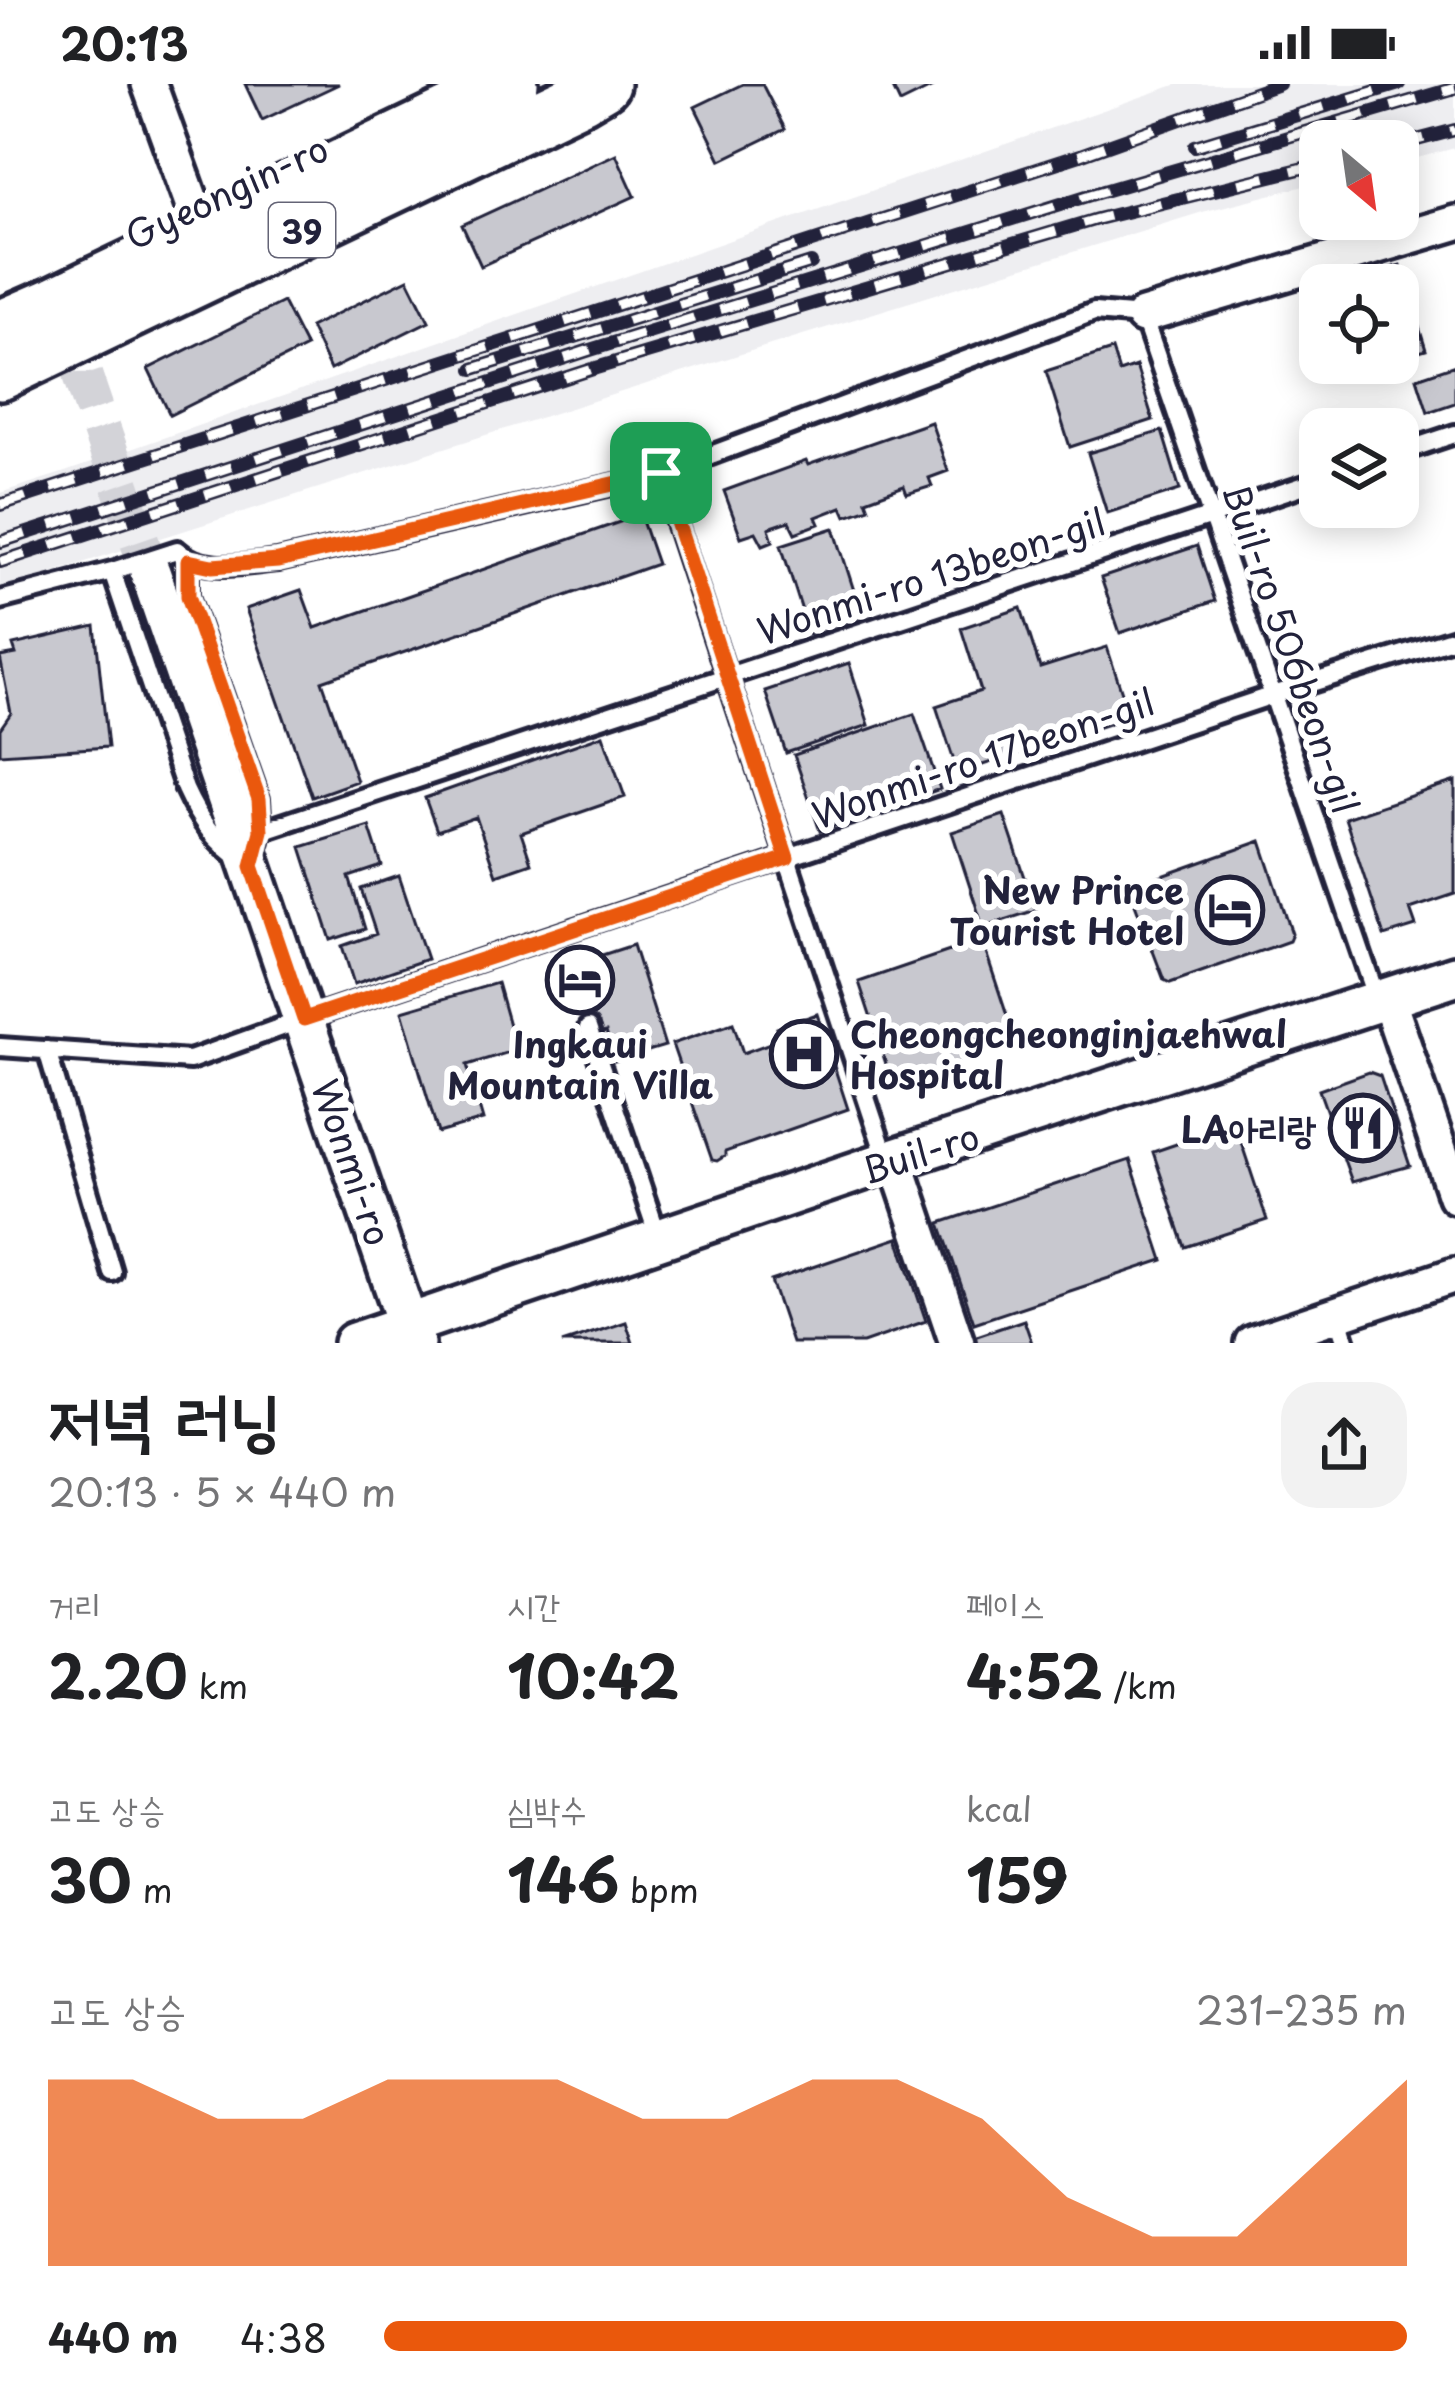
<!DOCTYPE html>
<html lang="ko">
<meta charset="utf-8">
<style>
:root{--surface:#fff;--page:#f2f2f2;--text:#202124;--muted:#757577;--accent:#ea580c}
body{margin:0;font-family:"Playpen Sans","Poor Story",sans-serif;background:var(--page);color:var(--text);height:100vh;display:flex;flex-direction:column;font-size:45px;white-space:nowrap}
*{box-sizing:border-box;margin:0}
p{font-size:39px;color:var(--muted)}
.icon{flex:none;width:66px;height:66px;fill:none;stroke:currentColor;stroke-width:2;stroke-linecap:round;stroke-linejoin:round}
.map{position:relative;height:1259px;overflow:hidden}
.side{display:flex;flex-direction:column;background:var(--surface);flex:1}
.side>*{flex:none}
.needle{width:78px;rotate:151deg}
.fabs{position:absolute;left:1299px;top:36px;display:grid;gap:24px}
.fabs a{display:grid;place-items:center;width:120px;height:120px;border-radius:24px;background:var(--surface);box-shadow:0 6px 30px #0003;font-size:60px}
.pin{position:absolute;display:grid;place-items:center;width:102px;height:102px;color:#fff;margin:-51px;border-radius:24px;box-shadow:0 6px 18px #0006}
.round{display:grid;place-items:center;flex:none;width:126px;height:126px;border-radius:36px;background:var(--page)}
.overview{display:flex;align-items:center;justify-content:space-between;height:204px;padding:0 48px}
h1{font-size:66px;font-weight:700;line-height:90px}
.figures{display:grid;grid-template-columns:repeat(3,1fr);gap:18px;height:204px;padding:12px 48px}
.figures div{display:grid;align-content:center}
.figures b{font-size:60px;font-weight:700}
.figures small{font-size:33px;font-weight:400}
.figures p{font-size:33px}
.chart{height:336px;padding:24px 48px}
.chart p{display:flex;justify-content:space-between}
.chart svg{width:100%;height:216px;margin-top:12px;fill:var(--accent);opacity:.7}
ul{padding:0 48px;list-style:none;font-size:39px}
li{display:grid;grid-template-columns:192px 144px 1fr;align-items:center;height:90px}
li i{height:30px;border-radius:15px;background:var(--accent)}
.status{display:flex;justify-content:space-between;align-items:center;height:84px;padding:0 60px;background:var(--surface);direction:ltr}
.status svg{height:33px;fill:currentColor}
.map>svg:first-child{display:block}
.built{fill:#eeeef1}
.building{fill:#c8c8cf;stroke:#22223b;stroke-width:3}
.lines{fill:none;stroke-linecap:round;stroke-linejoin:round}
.tertiary-tunnel{stroke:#d3d3d8;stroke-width:39;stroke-dasharray:39 20;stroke-linecap:butt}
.service-casing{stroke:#22223b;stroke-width:26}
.minor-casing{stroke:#22223b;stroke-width:42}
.tertiary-casing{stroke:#22223b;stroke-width:48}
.primary-casing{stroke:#22223b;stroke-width:60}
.service{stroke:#fff;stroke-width:16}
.minor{stroke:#fff;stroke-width:33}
.tertiary{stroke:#fff;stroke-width:39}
.primary{stroke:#fff;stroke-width:51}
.rail-casing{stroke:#22223b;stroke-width:14}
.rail{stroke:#fff;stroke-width:9;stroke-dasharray:27;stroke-linecap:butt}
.route-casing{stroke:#fff;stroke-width:24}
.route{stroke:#ea580c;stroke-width:15}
.labels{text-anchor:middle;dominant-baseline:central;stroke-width:12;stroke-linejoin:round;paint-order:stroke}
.shield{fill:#fff;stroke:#646476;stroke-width:3}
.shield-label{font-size:33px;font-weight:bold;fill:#22223b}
.street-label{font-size:36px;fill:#22223b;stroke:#fff}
.poi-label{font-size:36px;font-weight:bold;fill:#22223b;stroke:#fff;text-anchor:end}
</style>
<div class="status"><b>20:13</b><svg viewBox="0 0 49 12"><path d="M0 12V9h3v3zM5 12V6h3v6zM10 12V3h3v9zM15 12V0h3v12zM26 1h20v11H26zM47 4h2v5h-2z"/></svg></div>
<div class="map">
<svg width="1455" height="1259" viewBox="0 0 1455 1259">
<rect width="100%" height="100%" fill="#fff"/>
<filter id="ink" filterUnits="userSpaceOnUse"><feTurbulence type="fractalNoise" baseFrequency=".00833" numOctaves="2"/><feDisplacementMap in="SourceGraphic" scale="24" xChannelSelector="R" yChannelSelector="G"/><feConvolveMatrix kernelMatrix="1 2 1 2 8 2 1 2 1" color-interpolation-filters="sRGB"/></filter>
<g filter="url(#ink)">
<!-- built -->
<path class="built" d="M1178,0H1455V64L1398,79V57H1320V98L1206,127L754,266L0,505V409L65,388Z"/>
<!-- building -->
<path class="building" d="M245,0H339L262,36Z
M743,0H762L785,45L721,76L695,23Z
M891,0H939L900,19Z
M616,70L635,112L481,182L462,141Z
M1400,181L1426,266L1398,274V201H1334Z
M408,195L429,237L330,286L310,243Z
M283,218L306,263L170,331L148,285Z
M1112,266L1119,288L1136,282L1153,336L1070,363L1046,287Z
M1455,281V319L1428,328L1417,294Z
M931,338L948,387L929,394L932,402L907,410L904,402L866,416L869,424L846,432L842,423L816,433L819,440L795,449L789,437L769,444L773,457L763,461L756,448L741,453L724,407L806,377L808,381Z
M1162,347L1180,406L1107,429L1088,369Z
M640,431L657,480L322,597L357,697L312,713L246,525L301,506L315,544Z
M834,444L863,535L810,552L781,461Z
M1197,462L1215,517L1120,549L1101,494Z
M1021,524L1040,584L1107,563L1130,633L958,689L936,622L981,607L961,544Z
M95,542L108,663L0,670V645L11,629L0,573L16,570L13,561Z
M849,579L869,641L786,669L765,607Z
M914,630L940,705L820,747L794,671Z
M603,651L625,713L521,749L531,779L496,791L476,733L437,747L425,714Z
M1455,697V810L1410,825L1416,842L1384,852L1345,734Z
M1004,731L1036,826L983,843L952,748Z
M369,742L382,782L349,793L365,845L331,856L301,763Z
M1261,757L1292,850L1289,857L1170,899L1164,896L1129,804Z
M399,792L427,875L354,900L342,862L376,850L361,805Z
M982,856L1016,959L893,1001L859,898Z
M633,861L665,962L615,977L606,948L602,949L599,940L585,945L565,883Z
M497,899L516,966L467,981L483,1036L438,1049L402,927Z
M817,930L848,1025L725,1068V1072L717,1077L712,1076L672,960L733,939L743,969L781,955L777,944Z
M1369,988L1380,992L1410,1082L1352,1098L1319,1006Z
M1235,1040L1267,1136L1185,1163L1153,1068Z
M1130,1076L1163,1176L974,1239L940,1139Z
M898,1154L926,1237L863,1259H792L771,1197Z
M1024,1236L1032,1259H969L968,1255Z
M626,1238L633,1259H562Z"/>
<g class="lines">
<!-- tertiary-tunnel -->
<path class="tertiary-tunnel" d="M86,231L83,234V292L150,488"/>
<defs>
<path id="service" d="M1398,369L1455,350
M660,390L887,1077
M188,477V512L259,715L261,747L259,757
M112,487L185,705C199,736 214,757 242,776
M0,516L112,487L177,466C203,491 244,480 278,477L660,390L1094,228L1143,232L1378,918
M261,747L1320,396
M588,944L659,1155
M0,963L190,976L304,935L1273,611L1455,554
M47,966L112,1188
M1337,1231L1346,1259"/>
<path id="minor" d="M149,0L193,122
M1143,232L1455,139
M1388,915L1455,1112
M895,1075L957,1259
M1252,1259L1455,1191"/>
<path id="tertiary" d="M150,488L414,1259
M354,1259L895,1075L1455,892"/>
<path id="primary" d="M0,243L55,219L512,0
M0,290L581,13L603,0"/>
</defs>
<!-- service casing -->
<use href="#service" class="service-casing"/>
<!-- minor casing -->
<use href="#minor" class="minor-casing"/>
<!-- tertiary casing -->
<use href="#tertiary" class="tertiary-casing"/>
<!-- primary casing -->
<use href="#primary" class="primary-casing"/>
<!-- service -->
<use href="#service" class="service"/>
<!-- minor -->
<use href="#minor" class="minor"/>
<!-- tertiary -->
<use href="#tertiary" class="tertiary"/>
<!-- primary -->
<use href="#primary" class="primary"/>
<defs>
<path id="rail" d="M1398,61L1455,46
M1195,62L1399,0
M473,285L811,179
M0,421L1080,71L1279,0
M0,458L590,266L1090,111L1455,4
M0,478L596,284L1097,135L1320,80"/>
</defs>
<!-- rail casing -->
<use href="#rail" class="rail-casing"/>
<!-- rail -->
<use href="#rail" class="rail"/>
</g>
</g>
<g class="lines" filter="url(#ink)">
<defs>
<path id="route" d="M661,389L787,774L304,935L252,782L261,747L259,715L188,512V477L212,482L278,477Z"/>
</defs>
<!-- route casing -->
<use href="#route" class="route-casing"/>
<!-- route -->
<use href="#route" class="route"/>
</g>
<!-- icons -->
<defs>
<symbol id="hotel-ring" viewBox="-11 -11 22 22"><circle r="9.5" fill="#fff" stroke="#22223b" stroke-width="1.5"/><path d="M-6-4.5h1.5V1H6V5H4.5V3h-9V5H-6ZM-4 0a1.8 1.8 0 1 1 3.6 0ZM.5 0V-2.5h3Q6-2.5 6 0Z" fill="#22223b"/></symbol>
<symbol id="hospital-ring" viewBox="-11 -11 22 22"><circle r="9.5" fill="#fff" stroke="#22223b" stroke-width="1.5"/><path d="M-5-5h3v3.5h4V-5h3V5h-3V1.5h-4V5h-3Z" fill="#22223b"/></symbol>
<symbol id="restaurant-ring" viewBox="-11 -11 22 22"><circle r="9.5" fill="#fff" stroke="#22223b" stroke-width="1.5"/><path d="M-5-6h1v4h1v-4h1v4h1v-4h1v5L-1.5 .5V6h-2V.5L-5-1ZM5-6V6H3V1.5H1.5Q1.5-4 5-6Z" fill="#22223b"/></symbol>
</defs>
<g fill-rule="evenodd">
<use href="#hotel-ring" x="1192" y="788" width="76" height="76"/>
<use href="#hotel-ring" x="542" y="858" width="76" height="76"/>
<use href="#hospital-ring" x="766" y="932" width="76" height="76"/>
<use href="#restaurant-ring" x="1325" y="1006" width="76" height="76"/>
</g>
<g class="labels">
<!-- shield labels -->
<rect class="shield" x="269" y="119" width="66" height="54" rx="9"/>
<g class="shield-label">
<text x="302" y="146">39</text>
</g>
<!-- street labels -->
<g class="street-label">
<text transform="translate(226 107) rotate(-25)">Gyeongin-ro</text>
<text transform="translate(931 491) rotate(-18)">Wonmi-ro 13beon-gil</text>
<text transform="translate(1292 564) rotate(71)">Buil-ro 506beon-gil</text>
<text transform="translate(983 673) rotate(-19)">Wonmi-ro 17beon-gil</text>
<text transform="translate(920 1068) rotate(-18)">Buil-ro</text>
<text transform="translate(353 1078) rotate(71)">Wonmi-ro</text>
</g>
<!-- poi labels -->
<g class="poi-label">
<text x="1184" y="805">New Prince<tspan x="1184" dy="41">Tourist Hotel</tspan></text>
<text x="850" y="949" text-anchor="start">Cheongcheonginjaehwal<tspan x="850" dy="41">Hospital</tspan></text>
<text x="580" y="959" text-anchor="middle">Ingkaui<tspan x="580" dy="41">Mountain Villa</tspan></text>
<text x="1316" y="1044">LA아리랑</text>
</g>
</g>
</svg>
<div class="fabs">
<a><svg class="needle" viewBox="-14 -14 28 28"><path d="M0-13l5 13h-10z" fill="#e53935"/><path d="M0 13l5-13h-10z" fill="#757577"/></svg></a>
<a><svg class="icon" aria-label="locate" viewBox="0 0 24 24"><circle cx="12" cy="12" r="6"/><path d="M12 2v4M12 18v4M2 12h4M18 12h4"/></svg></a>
<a><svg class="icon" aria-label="layers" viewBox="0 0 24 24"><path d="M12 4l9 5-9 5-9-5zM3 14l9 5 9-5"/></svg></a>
</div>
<div class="pin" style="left:661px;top:389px;background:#1e9e55"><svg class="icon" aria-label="arrive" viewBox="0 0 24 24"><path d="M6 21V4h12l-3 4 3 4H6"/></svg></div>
</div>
<section class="side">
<div class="overview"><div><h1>저녁 러닝</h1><p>20:13 · 5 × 440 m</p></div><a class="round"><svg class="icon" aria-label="share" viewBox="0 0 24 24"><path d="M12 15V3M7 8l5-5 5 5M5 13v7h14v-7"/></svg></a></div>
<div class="figures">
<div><p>거리</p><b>2.20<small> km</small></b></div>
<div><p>시간</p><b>10:42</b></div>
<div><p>페이스</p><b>4:52<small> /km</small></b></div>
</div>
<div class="figures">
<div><p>고도 상승</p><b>30<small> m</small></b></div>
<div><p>심박수</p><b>146<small> bpm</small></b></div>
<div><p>kcal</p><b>159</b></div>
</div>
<div class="chart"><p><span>고도 상승</span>231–235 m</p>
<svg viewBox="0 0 160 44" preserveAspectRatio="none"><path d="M0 44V6L10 6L20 14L30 14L40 6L50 6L60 6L70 14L80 14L90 6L100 6L110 14L120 30L130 38L140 38L150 22L160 6V44z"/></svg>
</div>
<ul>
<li><b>440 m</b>4:38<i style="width:100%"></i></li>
</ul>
</section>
